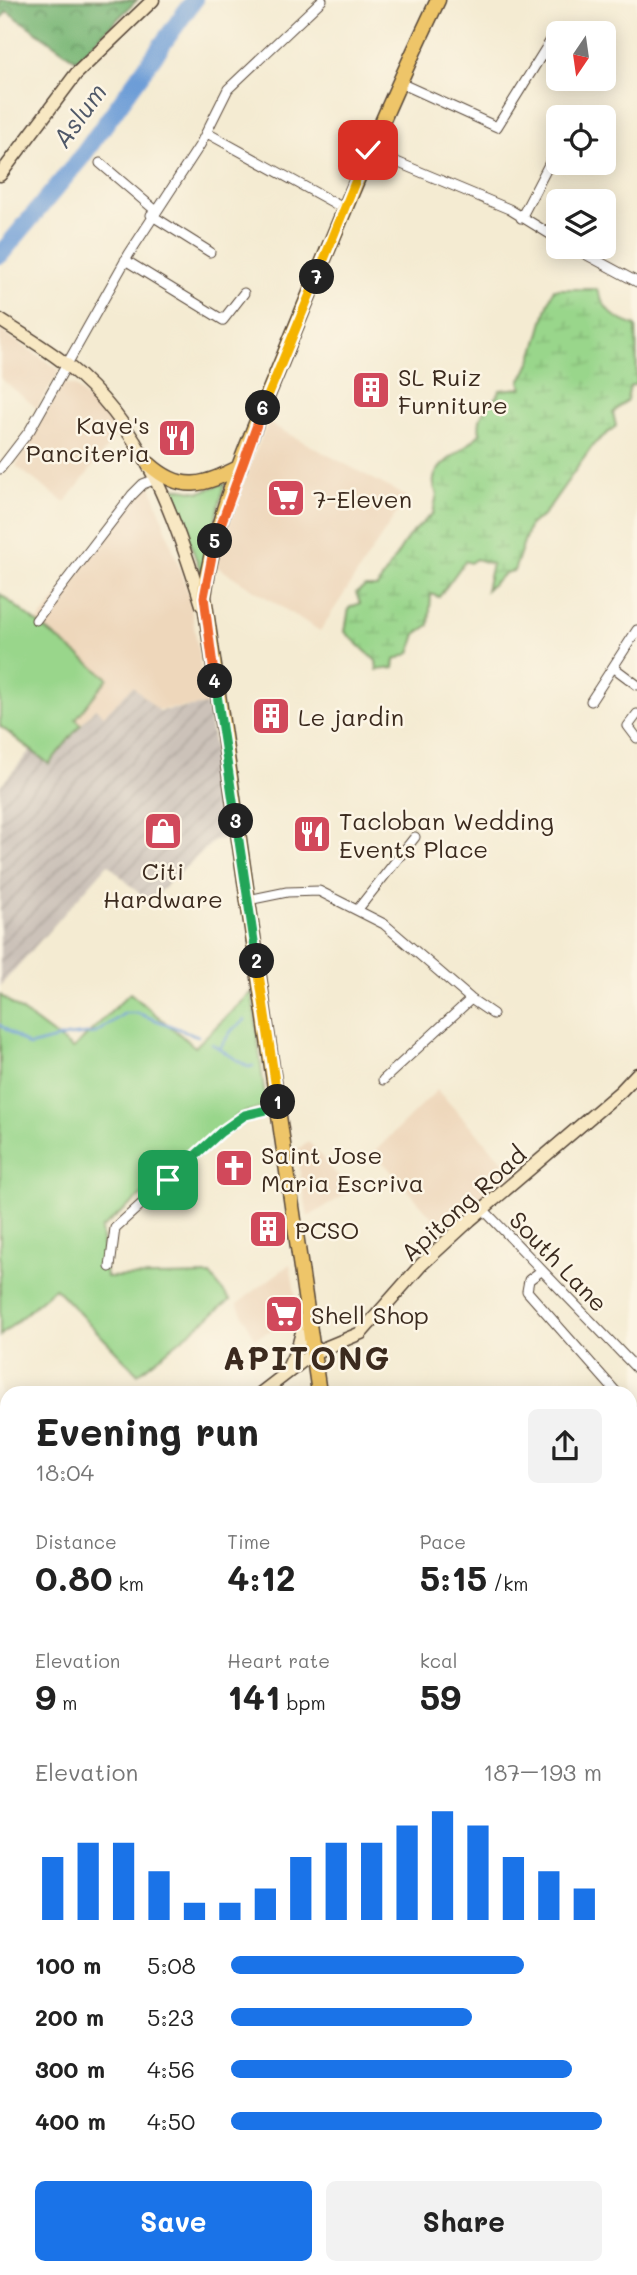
<!DOCTYPE html>
<meta charset="utf-8">
<style>
:root{--surface:#fff;--page:#f2f2f2;--text:#222;--muted:#767676;--accent:#1a73e8}
body{margin:0;font-family:Mali,sans-serif;background:var(--page);color:var(--text);height:100vh;display:flex;flex-direction:column;font-size:26px;white-space:nowrap}
*{box-sizing:border-box;margin:0}
p{font-size:23px;color:var(--muted)}
.icon{flex:none;width:38px;height:38px;fill:none;stroke:currentColor;stroke-width:2;stroke-linecap:round;stroke-linejoin:round}
.map{position:relative;flex:1;overflow:hidden}
.side{position:absolute;left:0px;top:1386px;width:637px;height:889px;display:flex;flex-direction:column;background:var(--surface);border-radius:21px 21px 0 0;box-shadow:0 4px 18px #0003}
.side>*{flex:none}
.needle{width:46px;rotate:193deg}
.buttons{position:absolute;left:546px;top:21px;display:grid;gap:14px}
.buttons a{display:grid;place-items:center;width:70px;height:70px;border-radius:10px;background:var(--surface);box-shadow:0 4px 18px #0003;font-size:35px}
.pin{position:absolute;display:grid;place-items:center;width:60px;height:60px;color:#fff;margin:-30px;border-radius:14px;box-shadow:0 4px 10px #0006}
.km{position:absolute;width:35px;height:35px;margin:-18px;border-radius:50%;background:#222;color:#fff;font-size:19px;line-height:35px;text-align:center}
.round{display:grid;place-items:center;flex:none;width:74px;height:74px;border-radius:10px;background:var(--page)}
.overview{display:flex;align-items:center;justify-content:space-between;height:119px;padding:0 35px}
h1{font-size:38px;font-weight:700;line-height:52px}
.metrics{display:grid;grid-template-columns:repeat(3,1fr);gap:10px;height:119px;padding:7px 35px}
.metrics div{display:grid;align-content:center}
.metrics b{font-size:35px;font-weight:700}
.metrics small{font-size:19px;font-weight:400}
.metrics p{font-size:19px}
.chart{height:196px;padding:14px 35px}
.chart p{display:flex;justify-content:space-between}
.chart svg{width:100%;height:126px;margin-top:7px;stroke:var(--accent);stroke-width:6}
.cta{display:flex;gap:14px;margin-top:auto;padding:14px 35px}
.cta a{flex:1;height:80px;border-radius:10px;background:var(--accent);color:#fff;font-size:28px;font-weight:700;line-height:80px;text-align:center}
.cta a+a{background:var(--page);color:var(--text)}
ul{padding:0 35px;list-style:none;font-size:23px}
li{display:grid;grid-template-columns:112px 84px 1fr;align-items:center;height:52px}
li i{height:18px;border-radius:9px;background:var(--accent)}
.map>svg:first-child{display:block}
.built{fill:#eed7bb}
.industrial{fill:url(#industrial-furrows)}
.grass{fill:#99d68b;stroke:#6a8054;stroke-width:2}
.forest{fill:url(#forest-crowns);stroke:#5a704a;stroke-width:2}
.wetland{fill:url(#wetland-marsh);stroke:#6a8054;stroke-width:2}
.lines{fill:none;stroke-linecap:round;stroke-linejoin:round}
.stream{stroke:#6d9dd7;stroke-width:2.5}
.river{stroke:#6d9dd7;stroke-width:18}
.street-casing{stroke:#574739;stroke-width:11}
.secondary-casing{stroke:#574739;stroke-width:15}
.primary-casing{stroke:#574739;stroke-width:17}
.street{stroke:#fff;stroke-width:9}
.secondary{stroke:#f8e8c3;stroke-width:12}
.primary{stroke:#eec569;stroke-width:14}
.split-1-casing{stroke:#fff;stroke-width:14}
.split-2-casing{stroke:#fff;stroke-width:14}
.split-3-casing{stroke:#fff;stroke-width:14}
.split-4-casing{stroke:#fff;stroke-width:14}
.split-5-casing{stroke:#fff;stroke-width:14}
.split-6-casing{stroke:#fff;stroke-width:14}
.split-7-casing{stroke:#fff;stroke-width:14}
.split-8-casing{stroke:#fff;stroke-width:14}
.split-1{stroke:#22a559;stroke-width:9}
.split-2{stroke:#f5b400;stroke-width:9}
.split-3{stroke:#22a559;stroke-width:9}
.split-4{stroke:#22a559;stroke-width:9}
.split-5{stroke:#f0652b;stroke-width:9}
.split-6{stroke:#f0652b;stroke-width:9}
.split-7{stroke:#f5b400;stroke-width:9}
.split-8{stroke:#f5b400;stroke-width:9}
.labels{text-anchor:middle;dominant-baseline:central;stroke-width:5;stroke-linejoin:round;paint-order:stroke}
.poi-label{font-size:24px;fill:#3b2a1e;stroke:#fcf5e5;text-anchor:start}
.street-label{font-size:24px;fill:#3b2a1e;stroke:#fcf5e5}
.water-label{font-size:26px;font-style:italic;fill:#4f5868;stroke:#fcf5e5}
.district-label{font-size:32px;font-weight:bold;letter-spacing:2px;fill:#3b2a1e;stroke:#fcf5e5}
</style>
<div class="map">
<svg width="637" height="2275" viewBox="0 0 637 2275">
<defs>
<pattern id="industrial-furrows" width="10" height="10" patternUnits="userSpaceOnUse" patternTransform="scale(1.75)"><rect width="10" height="10" fill="#ccc2b9"/><path d="M-1 1l2-2M0 10L10 0M9 11l2-2" fill="none" stroke="#b0a79f"/></pattern>
<pattern id="forest-crowns" width="20" height="18" patternUnits="userSpaceOnUse" patternTransform="scale(1.75)"><rect width="20" height="18" fill="#7ab777"/><path d="M2 6a3 3 0 1 1 6 0M12 15a3 3 0 1 1 6 0" fill="none" stroke="#659561"/></pattern>
<pattern id="wetland-marsh" width="20" height="14" patternUnits="userSpaceOnUse" patternTransform="scale(1.75)"><rect width="20" height="14" fill="#99d68b"/><path d="M1 5h8M5 5V1M11 12h8M15 12V8" fill="none" stroke="#85b878"/></pattern>
</defs>
<rect width="100%" height="100%" fill="#fcf5e5"/>
<filter id="ink" filterUnits="userSpaceOnUse"><feTurbulence type="fractalNoise" baseFrequency=".0143" numOctaves="2"/><feDisplacementMap in="SourceGraphic" scale="14" xChannelSelector="R" yChannelSelector="G"/><feConvolveMatrix kernelMatrix="1 2 1 2 8 2 1 2 1" color-interpolation-filters="sRGB"/></filter>
<filter id="wash" filterUnits="userSpaceOnUse"><feTurbulence type="fractalNoise" baseFrequency=".00686" numOctaves="4" result="noise"/><feDisplacementMap in="SourceGraphic" scale="28" xChannelSelector="R" yChannelSelector="G"/><feGaussianBlur stdDeviation="1.57" result="paint"/><feColorMatrix in="noise" values="0 0 0 0 0 0 0 0 0 0 0 0 0 0 0 0 0 1.4 0 .05"/><feComposite in="paint" operator="in"/></filter>
<g filter="url(#wash)">
<rect width="100%" height="100%" fill="#f4ebd2"/>
<!-- built -->
<path class="built" d="M0,330L60,370L37,408L0,378Z
M63,383L75,386L119,432L65,503L16,466Z
M268,423L407,497L320,631L216,566L235,499Z
M150,483L189,595L207,705L103,715L95,708L81,724L76,719L37,623Z
M437,1090L516,1175L446,1233L374,1152Z
M308,1141L351,1191L308,1217L296,1151Z
M290,1264L299,1317L255,1338L237,1304Z"/>
<!-- industrial -->
<path class="industrial" d="M133,686L159,711L207,705L230,839L215,840L148,902L108,864L0,986V786L31,750L49,764L95,708L104,715Z"/>
<!-- grass -->
<path class="grass" d="M225,483L204,564L201,572L169,487L200,492Z
M0,594L108,678L76,719L81,724L49,764L0,726Z
M252,992L266,1106L240,1114L101,1229L106,1277L210,1275L230,1300L138,1374L55,1288L0,1336V995L73,1049L130,993L195,1047Z"/>
<!-- forest -->
<path class="forest" d="M0,0H137L76,60L7,11L0,20Z"/>
<!-- wetland -->
<path class="wetland" d="M554,289H597C605,311 614,319 636,326L637,384L630,386L627,400L613,413L616,426L594,444L543,516L530,524L514,571L505,573L486,590L492,564L476,559L470,563L465,561L439,597L431,594L429,625L416,634L410,653L395,660L394,668L377,670L376,661L345,632L349,608L360,603L356,593L365,587H377L408,537L433,513L437,494C421,466 466,453 480,433C476,409 491,409 500,390L522,388L520,381C539,354 540,319 554,289Z"/>
<g class="lines">
<!-- stream -->
<path class="stream" d="M0,1025L29,1046L68,1036L96,1033L125,1013H137L198,1036
M212,1044L248,1067L253,1066
M220,1048L232,1030L245,1020
M630,2160H637
M466,2270L472,2268"/>
<!-- river -->
<path class="river" d="M0,255L80,159L194,0
M325,2268L333,2275
M128,2275L139,2268"/>
</g>
</g>
<g filter="url(#ink)">
<g class="lines">
<defs>
<path id="street" d="M398,82L497,127L556,32
M574,117L578,110
M207,133L345,209
M368,150L509,209L558,239
M100,163L155,210
M151,215L210,252
M521,218L558,147
M572,247L637,282
M125,260L223,320L244,293
M0,469L30,430L129,254L200,145L228,89L322,0
M36,620L132,495L143,484L156,479
M613,667L637,685
M591,701L637,630
M637,714L628,726L637,738
M248,900L287,892L319,891L384,924L471,999L493,1014
M358,909L415,837
M383,1080L471,999
M483,1209L637,1369
M110,1267L115,1228L221,1132L245,1115L279,1107
M541,1271L529,1280L527,1291L617,1393
M630,1408L637,1416
M0,1749L7,1755
M0,1848L7,1844
M0,1932L7,1941
M0,2214L7,2221
M56,2268H57"/>
<path id="secondary" d="M0,175L76,74L153,0
M0,320C23,335 46,348 67,365C143,425 175,516 202,605
M286,1372L298,1347L306,1317
M261,1393L313,1353L361,1333L421,1265L470,1220L621,1091L637,1074
M0,1586L7,1581
M630,1786L637,1780
M0,2151L7,2149"/>
<path id="primary" d="M149,464C182,494 204,485 240,467
M319,1393L204,597C215,510 255,428 288,346C336,230 383,114 438,0
M452,2268L453,2275"/>
</defs>
<!-- street casing -->
<use href="#street" class="street-casing"/>
<!-- secondary casing -->
<use href="#secondary" class="secondary-casing"/>
<!-- primary casing -->
<use href="#primary" class="primary-casing"/>
<!-- street -->
<use href="#street" class="street"/>
<!-- secondary -->
<use href="#secondary" class="secondary"/>
<!-- primary -->
<use href="#primary" class="primary"/>
</g>
</g>
<g class="lines" filter="url(#ink)">
<defs>
<path id="split-1" d="M168,1180L221,1132L245,1115L279,1107L278,1102"/>
<path id="split-2" d="M257,961L278,1102"/>
<path id="split-3" d="M236,821L257,961"/>
<path id="split-4" d="M215,681L236,821"/>
<path id="split-5" d="M215,681L204,597L215,541"/>
<path id="split-6" d="M215,541L263,408"/>
<path id="split-7" d="M263,408L317,277"/>
<path id="split-8" d="M317,277L368,150"/>
</defs>
<!-- split-1 casing -->
<use href="#split-1" class="split-1-casing"/>
<!-- split-2 casing -->
<use href="#split-2" class="split-2-casing"/>
<!-- split-3 casing -->
<use href="#split-3" class="split-3-casing"/>
<!-- split-4 casing -->
<use href="#split-4" class="split-4-casing"/>
<!-- split-5 casing -->
<use href="#split-5" class="split-5-casing"/>
<!-- split-6 casing -->
<use href="#split-6" class="split-6-casing"/>
<!-- split-7 casing -->
<use href="#split-7" class="split-7-casing"/>
<!-- split-8 casing -->
<use href="#split-8" class="split-8-casing"/>
<!-- split-1 -->
<use href="#split-1" class="split-1"/>
<!-- split-2 -->
<use href="#split-2" class="split-2"/>
<!-- split-3 -->
<use href="#split-3" class="split-3"/>
<!-- split-4 -->
<use href="#split-4" class="split-4"/>
<!-- split-5 -->
<use href="#split-5" class="split-5"/>
<!-- split-6 -->
<use href="#split-6" class="split-6"/>
<!-- split-7 -->
<use href="#split-7" class="split-7"/>
<!-- split-8 -->
<use href="#split-8" class="split-8"/>
</g>
<!-- icons -->
<defs>
<symbol id="building-square" viewBox="-11 -11 22 22"><rect x="-9" y="-9" width="18" height="18" rx="4" fill="#d1495b" stroke="#fcf5e5"/><path d="M-4-6H4V6H1V3H-1V6H-4ZM-2.5-4.3h1.7v1.8h-1.7ZM.8-4.3h1.7v1.8H.8ZM-2.5-1h1.7V.8h-1.7ZM.8-1h1.7V.8H.8Z" fill="#fff"/></symbol>
<symbol id="restaurant-square" viewBox="-11 -11 22 22"><rect x="-9" y="-9" width="18" height="18" rx="4" fill="#d1495b" stroke="#fcf5e5"/><path d="M-5-6h1v4h1v-4h1v4h1v-4h1v5L-1.5 .5V6h-2V.5L-5-1ZM5-6V6H3V1.5H1.5Q1.5-4 5-6Z" fill="#fff"/></symbol>
<symbol id="supermarket-square" viewBox="-11 -11 22 22"><rect x="-9" y="-9" width="18" height="18" rx="4" fill="#d1495b" stroke="#fcf5e5"/><path d="M-6-5.5h2.5l.6 2H6L4.5 2H-2.5L-4.4-4H-6ZM-1.5 3.2a1.3 1.3 0 1 0 .1 0ZM3 3.2a1.3 1.3 0 1 0 .1 0Z" fill="#fff"/></symbol>
<symbol id="shop-square" viewBox="-11 -11 22 22"><rect x="-9" y="-9" width="18" height="18" rx="4" fill="#d1495b" stroke="#fcf5e5"/><path d="M-5-2.5h2.3a2.7 3.5 0 0 1 5.4 0H5L5.5 6h-11ZM-1.5-2.5h3a1.5 2.3 0 0 0-3 0Z" fill="#fff"/></symbol>
<symbol id="church-square" viewBox="-11 -11 22 22"><rect x="-9" y="-9" width="18" height="18" rx="4" fill="#d1495b" stroke="#fcf5e5"/><path d="M-1.2-6h2.4v3.5h3.3v2.4h-3.3V6h-2.4V-.1h-3.3v-2.4h3.3Z" fill="#fff"/></symbol>
</defs>
<g fill-rule="evenodd">
<use href="#building-square" x="349" y="368" width="44" height="44"/>
<use href="#restaurant-square" x="155" y="416" width="44" height="44"/>
<use href="#supermarket-square" x="264" y="476" width="44" height="44"/>
<use href="#building-square" x="249" y="694" width="44" height="44"/>
<use href="#shop-square" x="141" y="809" width="44" height="44"/>
<use href="#restaurant-square" x="290" y="812" width="44" height="44"/>
<use href="#church-square" x="212" y="1146" width="44" height="44"/>
<use href="#building-square" x="246" y="1207" width="44" height="44"/>
<use href="#supermarket-square" x="262" y="1292" width="44" height="44"/>
</g>
<g class="labels">
<!-- poi labels -->
<g class="poi-label">
<text x="398" y="376">SL Ruiz<tspan x="398" dy="28">Furniture</tspan></text>
<text x="150" y="424" text-anchor="end">Kaye's<tspan x="150" dy="28">Panciteria</tspan></text>
<text x="313" y="498">7-Eleven</text>
<text x="298" y="716">Le jardin</text>
<text x="339" y="820">Tacloban Wedding<tspan x="339" dy="28">Events Place</tspan></text>
<text x="163" y="870" text-anchor="middle">Citi<tspan x="163" dy="28">Hardware</tspan></text>
<text x="261" y="1154">Saint Jose<tspan x="261" dy="28">Maria Escriva</tspan></text>
<text x="295" y="1229">PCSO</text>
<text x="311" y="1314">Shell Shop</text>
</g>
<!-- street labels -->
<g class="street-label">
<text transform="translate(463 1203) rotate(-42)">Apitong Road</text>
<text transform="translate(559 1261) rotate(46)">South Lane</text>
</g>
<!-- water labels -->
<g class="water-label">
<text transform="translate(79 115) rotate(-54)">Aslum</text>
</g>
<!-- district labels -->
<g class="district-label">
<text x="307" y="1357">APITONG</text>
</g>
</g>
</svg>
<div class="buttons">
<a><svg class="needle" viewBox="-14 -14 28 28"><path d="M0-13l5 13h-10z" fill="#e53935"/><path d="M0 13l5-13h-10z" fill="#767676"/></svg></a>
<a><svg class="icon" aria-label="locate" viewBox="0 0 24 24"><circle cx="12" cy="12" r="6"/><path d="M12 2v4M12 18v4M2 12h4M18 12h4"/></svg></a>
<a><svg class="icon" aria-label="layers" viewBox="0 0 24 24"><path d="M12 4l9 5-9 5-9-5zM3 14l9 5 9-5"/></svg></a>
</div>
<div class="pin" style="left:168px;top:1180px;background:#1e9e55"><svg class="icon" aria-label="arrive" viewBox="0 0 24 24"><path d="M6 21V4h12l-3 4 3 4H6"/></svg></div>
<div class="pin" style="left:368px;top:150px;background:#d93025"><svg class="icon" aria-label="check" viewBox="0 0 24 24"><path d="M5 12l5 5 9-10"/></svg></div>
<b class="km" style="left:278px;top:1102px">1</b>
<b class="km" style="left:257px;top:961px">2</b>
<b class="km" style="left:236px;top:821px">3</b>
<b class="km" style="left:215px;top:681px">4</b>
<b class="km" style="left:215px;top:541px">5</b>
<b class="km" style="left:263px;top:408px">6</b>
<b class="km" style="left:317px;top:277px">7</b>
<section class="side">
<div class="overview"><div><h1>Evening run</h1><p>18:04</p></div><a class="round"><svg class="icon" aria-label="share" viewBox="0 0 24 24"><path d="M12 15V3M7 8l5-5 5 5M5 13v7h14v-7"/></svg></a></div>
<div class="metrics">
<div><p>Distance</p><b>0.80<small> km</small></b></div>
<div><p>Time</p><b>4:12</b></div>
<div><p>Pace</p><b>5:15<small> /km</small></b></div>
</div>
<div class="metrics">
<div><p>Elevation</p><b>9<small> m</small></b></div>
<div><p>Heart rate</p><b>141<small> bpm</small></b></div>
<div><p>kcal</p><b>59</b></div>
</div>
<div class="chart"><p><span>Elevation</span>187–193 m</p>
<svg viewBox="0 0 160 44" preserveAspectRatio="none"><path d="M5 44V22M15 44V17M25 44V17M35 44V27M45 44V38M55 44V38M65 44V33M75 44V22M85 44V17M95 44V17M105 44V11M115 44V6M125 44V11M135 44V22M145 44V27M155 44V33"/></svg>
</div>
<ul>
<li><b>100 m</b>5:08<i style="width:79%"></i></li>
<li><b>200 m</b>5:23<i style="width:65%"></i></li>
<li><b>300 m</b>4:56<i style="width:92%"></i></li>
<li><b>400 m</b>4:50<i style="width:100%"></i></li>
</ul>
<div class="cta"><a>Save</a><a>Share</a></div>
</section>
</div>
